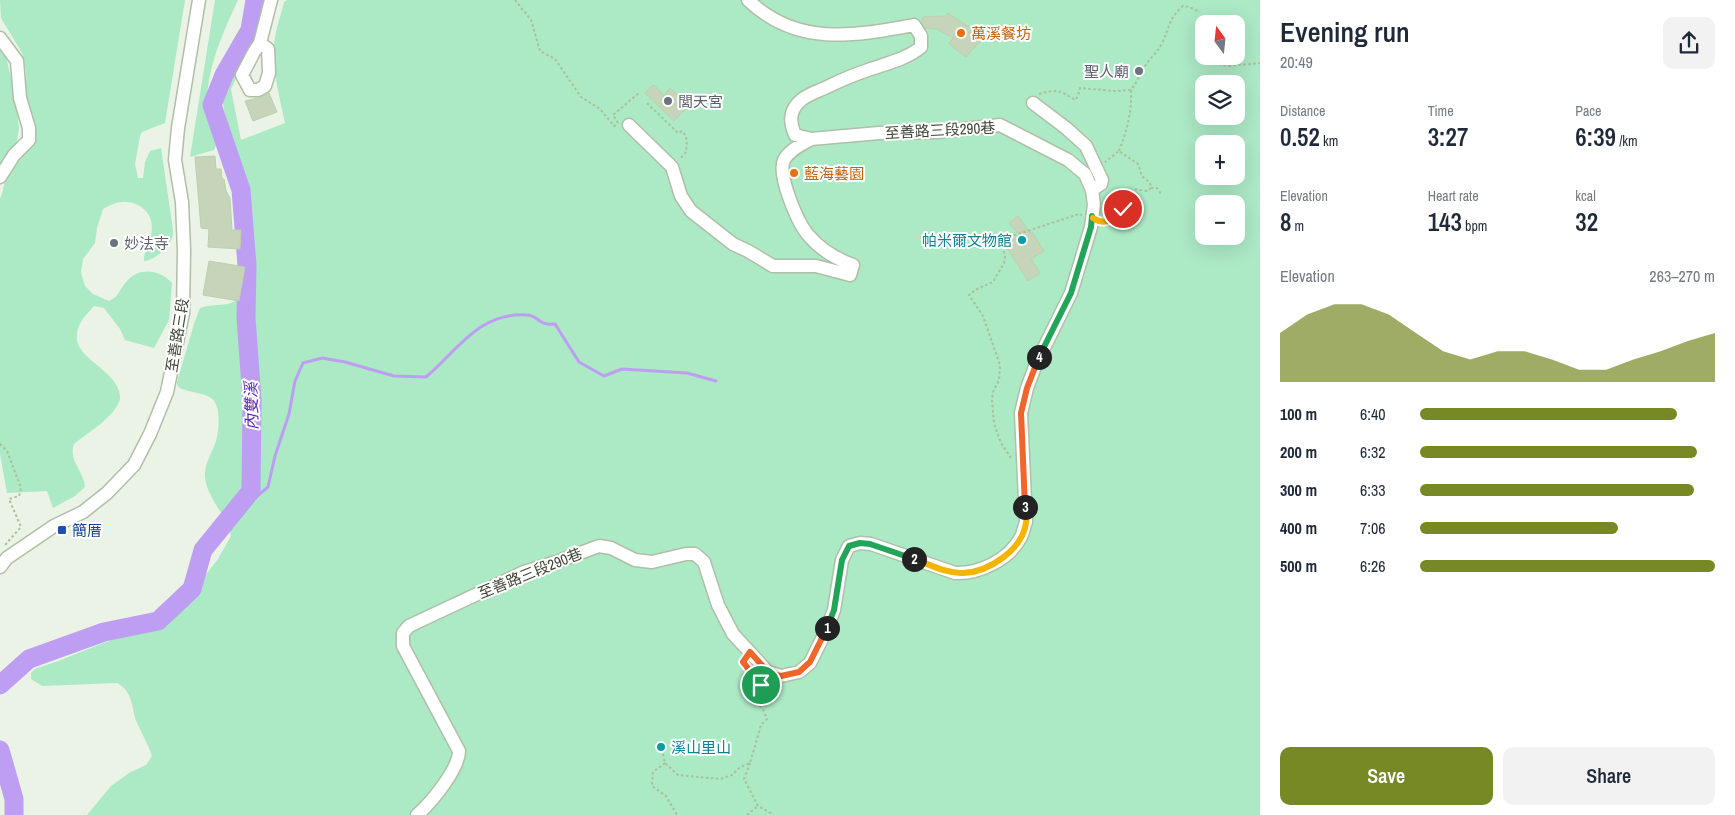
<!DOCTYPE html>
<meta charset="utf-8">
<style>
:root{--surface:#fff;--page:#f2f2f3;--text:#1f2937;--muted:#747a83;--accent:#778925}
body{margin:0;font-family:"Archivo Narrow","Noto Sans TC",sans-serif;background:var(--page);color:var(--text);height:100vh;display:flex;flex-direction:column;font-size:19px;white-space:nowrap}
*{box-sizing:border-box;margin:0}
p{font-size:16px;color:var(--muted)}
.icon{flex:none;width:28px;height:28px;fill:none;stroke:currentColor;stroke-width:2;stroke-linecap:round;stroke-linejoin:round}
.map{position:relative;flex:1;overflow:hidden}
.details{display:flex;flex-direction:column;background:var(--surface);width:475px}
.details>*{flex:none}
.needle{width:32px;rotate:345deg}
.controls{position:absolute;left:1195px;top:15px;display:grid;gap:10px}
.controls a{display:grid;place-items:center;width:50px;height:50px;border-radius:10px;background:var(--surface);box-shadow:0 5px 20px #0002;font-size:25px}
.pin{position:absolute;display:grid;place-items:center;width:42px;height:42px;color:#fff;margin:-21px;border:2px solid #fff;border-radius:50%;box-shadow:0 1px 5px #0007}
.km{position:absolute;width:25px;height:25px;margin:-12px;border-radius:50%;background:#222;color:#fff;font-size:14px;line-height:25px;text-align:center}
.round{display:grid;place-items:center;flex:none;width:52px;height:52px;border-radius:10px;background:var(--page)}
.head{display:flex;align-items:center;justify-content:space-between;height:85px;padding:0 20px}
h1{font-size:28px;font-weight:600;line-height:38px}
.figures{display:grid;grid-template-columns:repeat(3,1fr);gap:8px;height:85px;padding:5px 20px}
.figures div{display:grid;align-content:center}
.figures b{font-size:25px;font-weight:600}
.figures small{font-size:14px;font-weight:400}
.figures p{font-size:14px}
.chart{height:140px;padding:10px 20px}
.chart p{display:flex;justify-content:space-between}
.chart svg{width:100%;height:90px;margin-top:5px;fill:var(--accent);opacity:.7}
.cta{display:flex;gap:10px;margin-top:auto;padding:10px 20px}
.cta a{flex:1;height:58px;border-radius:10px;background:var(--accent);color:#fff;font-size:20px;font-weight:600;line-height:58px;text-align:center}
.cta a+a{background:var(--page);color:var(--text)}
ul{padding:0 20px;list-style:none;font-size:16px}
li{display:grid;grid-template-columns:80px 60px 1fr;align-items:center;height:38px}
li i{height:12px;border-radius:6px;background:var(--accent)}
main{display:flex;flex:1;min-height:0}
.map>svg:first-child{display:block}
.green{fill:#ace9c5;fill-rule:evenodd}
.lines{fill:none;stroke-linecap:round;stroke-linejoin:round}
.stream{stroke:#be9ef3;stroke-width:3}
.river{stroke:#be9ef3;stroke-width:19}
.building{fill:#c6d5ba;stroke:#bcd0ad}
.minor-casing{stroke:#b0bfa7;stroke-width:15}
.path{stroke:#a8c198;stroke-width:2;stroke-dasharray:2.5 2.5;stroke-linecap:butt}
.minor{stroke:#fff;stroke-width:12}
.split-1-casing{stroke:#fff;stroke-width:10}
.split-2-casing{stroke:#fff;stroke-width:10}
.split-3-casing{stroke:#fff;stroke-width:10}
.split-4-casing{stroke:#fff;stroke-width:10}
.split-5-casing{stroke:#fff;stroke-width:10}
.split-6-casing{stroke:#fff;stroke-width:10}
.split-1{stroke:#f0652b;stroke-width:6}
.split-2{stroke:#22a559;stroke-width:6}
.split-3{stroke:#f5b400;stroke-width:6}
.split-4{stroke:#f0652b;stroke-width:6}
.split-5{stroke:#22a559;stroke-width:6}
.split-6{stroke:#f5b400;stroke-width:6}
.food-dot{fill:#e8710a;stroke:#fff;stroke-width:2}
.worship-dot{fill:#6b7280;stroke:#fff;stroke-width:2}
.culture-dot{fill:#0f9aa8;stroke:#fff;stroke-width:2}
.transit-dot{fill:#1a4fb4;stroke:#fff;stroke-width:2}
.labels{text-anchor:middle;dominant-baseline:central;stroke-width:4;stroke-linejoin:round;paint-order:stroke}
.food-label{font-size:15px;fill:#c56008;stroke:#fff;text-anchor:start}
.worship-label{font-size:15px;fill:#5b616d;stroke:#fff;text-anchor:start}
.street-label{font-size:15px;fill:#3c4634;stroke:#fff}
.culture-label{font-size:15px;fill:#0d838f;stroke:#fff;text-anchor:end}
.transit-label{font-size:15px;fill:#164399;stroke:#fff;text-anchor:start}
.water-label{font-size:16px;font-style:italic;fill:#6029b6;stroke:#fff}
</style>
<main>
<div class="map">
<svg width="1260" height="815" viewBox="0 0 1260 815">
<rect width="100%" height="100%" fill="#eaf3e5"/>
<!-- green -->
<path class="green" d="M0,0H185L165,123L142,132L140,136L135,164L138,178H143L145,162L150,151L161,148L173,230C173,231 173,237 172,238C169,247 154,261 144,261C143,252 150,245 151,236C154,220 149,210 136,204C124,199 113,203 103,209L97,228L95,243L83,259L81,272L85,286L93,294L109,301C119,297 120,288 127,281C139,266 161,270 172,283L169,320L154,348L125,340L120,329L104,308L94,306C90,311 83,317 80,324C64,356 110,364 119,391C120,396 121,398 119,402C111,420 88,432 74,444C68,461 84,471 85,487L75,496L53,508L47,491L7,493L0,454V199C3,193 3,186 6,179C11,166 21,154 32,147L36,130L26,93V71L22,53L1,18Z
M215,0H238C223,32 207,68 207,104C207,118 215,131 216,145L214,150L190,157Z
M257,0H262L250,49L231,89L241,140L285,123C280,100 274,77 274,53C273,36 280,19 284,2L287,0H1260V815H87L111,786L129,773L146,765L152,756C148,744 142,734 137,723C131,708 134,692 117,683L42,686L31,679V673L35,669L58,661L152,624L186,600L218,559L231,536C229,531 228,526 226,522C219,507 206,493 205,477C204,465 211,455 215,444C219,433 222,405 211,398C202,392 189,393 178,387L177,382L194,324L200,308L207,306L228,304L251,295L252,283L246,192L224,110L220,81L224,60L236,35L252,12ZM1204,24H1236V56H1204ZM1204,84H1236V116H1204ZM1204,144H1236V176H1204ZM1204,204H1236V236H1204Z
M0,50L6,57L15,94L19,128L17,141L0,169Z"/>
<g class="lines">
<!-- stream -->
<path class="stream" d="M225,523L268,487L275,456L289,414L295,381L303,363L322,358L345,362L394,376L426,377C458,350 479,312 527,315C539,315 537,326 555,324L579,362L604,376L622,369L687,373L716,381"/>
<!-- river -->
<path class="river" d="M0,685L29,659L104,632L158,621L192,589L203,550L251,491L252,400L246,318L247,265L241,190L212,105L224,75L250,30L255,0
M0,750L14,799V815"/>
</g>
<!-- building -->
<path class="building" d="M948,13L984,37L966,57L949,44L953,38L937,29L925,28L922,23L923,17L946,16Z
M654,85L664,95L670,88L689,106L674,121L645,93Z
M269,93L277,112L253,121L245,101L262,97Z
M215,156L216,169H221L222,179H224L226,191L230,198L232,230H241L240,249L208,247L209,229L201,228L195,157Z
M1018,216L1030,233L1032,232L1044,251L1031,259L1040,273L1028,281L1005,245L1019,235L1009,223Z
M209,261L245,267L239,301L203,295Z"/>
<g class="lines">
<defs>
<path id="minor" d="M0,38L17,61L20,98L29,128V140L14,155L0,177
M260,43L268,49L269,73L265,86L258,90H250L242,75L254,52L260,43L271,0
M1033,103L1066,128L1086,146L1102,180L1101,184L1092,190
M629,125L672,167L681,196L691,211L733,244L748,251L773,266H816L850,275L853,265C836,259 821,250 809,236C798,224 777,175 784,160C789,150 801,145 811,139
M0,567L7,558L54,526L83,512L107,493L134,465L150,434L167,392L183,313L184,250L182,202L175,160L178,128L199,0
M417,815C431,803 459,769 459,751L403,646V633L409,626L524,572L556,562L599,546L611,548L635,560L652,562L686,554H695L704,562L718,605L733,634L768,672L781,676L799,672L810,663L825,633L834,610L842,560L849,546L860,543L871,544L955,573C979,574 1009,560 1021,537C1023,533 1024,527 1026,522L1021,413L1027,388L1036,364L1071,293L1091,227L1094,205L1092,190L1085,174L1068,160L1000,125L937,132L879,133L811,139L795,135C790,123 789,113 798,103C805,95 816,92 825,88C839,81 853,75 868,70C885,64 907,59 921,47V36L914,25C854,36 797,47 748,0"/>
</defs>
<!-- minor casing -->
<use href="#minor" class="minor-casing"/>
<!-- path -->
<path class="path" d="M515,0L531,20L540,51L555,59L581,97L600,109L614,126L618,124
M1213,56L1218,64L1229,66L1260,63
M1039,94C1056,89 1060,90 1075,100L1078,96L1080,88L1115,91L1131,90
M647,103L678,133L682,131C688,136 687,144 686,152L680,159
M618,123L613,115L640,92
M1119,151C1127,130 1132,112 1131,90C1137,82 1140,74 1145,66C1150,58 1158,52 1162,43C1170,27 1168,19 1183,6L1189,7L1200,12
M1151,188H1157L1161,194
M1103,223C1118,220 1128,206 1129,192L1133,189L1147,191L1151,188L1150,183L1142,176L1138,164L1119,151L1105,162
M0,444L7,451L21,488L19,496L9,499L21,527L5,545
M1011,458L1001,443L994,424L992,400L993,392L999,380L1000,365L983,316L969,295L975,290L993,282L1004,263L1005,257L1002,243L1012,236L1079,214L1082,215
M662,749L665,763L678,775L720,779L732,775L739,768L750,763L761,725L767,719L763,709L758,704L761,685L748,669
M665,763L653,772L652,786L666,796L677,815
M750,763L744,779L758,806L774,815
M747,815L758,806"/>
<!-- minor -->
<use href="#minor" class="minor"/>
</g>
<g class="lines">
<defs>
<path id="split-1" d="M761,685L743,662L750,652L768,672L781,676L799,672L810,662L827,628"/>
<path id="split-2" d="M827,628L834,610L842,560L849,546L860,543L870,544L914,559"/>
<path id="split-3" d="M914,559C929,564 947,574 963,573C989,572 1022,550 1026,523C1027,518 1026,512 1025,507"/>
<path id="split-4" d="M1025,507L1021,413L1027,388L1039,357"/>
<path id="split-5" d="M1039,357L1071,293L1091,227L1092,216L1093,218"/>
<path id="split-6" d="M1093,218C1106,227 1114,218 1123,209"/>
</defs>
<!-- split-1 casing -->
<use href="#split-1" class="split-1-casing"/>
<!-- split-2 casing -->
<use href="#split-2" class="split-2-casing"/>
<!-- split-3 casing -->
<use href="#split-3" class="split-3-casing"/>
<!-- split-4 casing -->
<use href="#split-4" class="split-4-casing"/>
<!-- split-5 casing -->
<use href="#split-5" class="split-5-casing"/>
<!-- split-6 casing -->
<use href="#split-6" class="split-6-casing"/>
<!-- split-1 -->
<use href="#split-1" class="split-1"/>
<!-- split-2 -->
<use href="#split-2" class="split-2"/>
<!-- split-3 -->
<use href="#split-3" class="split-3"/>
<!-- split-4 -->
<use href="#split-4" class="split-4"/>
<!-- split-5 -->
<use href="#split-5" class="split-5"/>
<!-- split-6 -->
<use href="#split-6" class="split-6"/>
</g>
<!-- markers -->
<g class="food-dot">
<circle cx="961" cy="33" r="5"/>
<circle cx="794" cy="173" r="5"/>
</g>
<g class="worship-dot">
<circle cx="1139" cy="71" r="5"/>
<circle cx="668" cy="101" r="5"/>
<circle cx="114" cy="243" r="5"/>
</g>
<g class="culture-dot">
<circle cx="1022" cy="240" r="5"/>
<circle cx="661" cy="747" r="5"/>
</g>
<rect class="transit-dot" x="57" y="525" width="10" height="10" rx="2.5"/>
<g class="labels">
<!-- food labels -->
<g class="food-label">
<text x="971" y="33">萬溪餐坊</text>
<text x="804" y="173">藍海藝園</text>
</g>
<!-- worship labels -->
<g class="worship-label">
<text x="1129" y="71" text-anchor="end">聖人廟</text>
<text x="678" y="101">閭天宮</text>
<text x="124" y="243">妙法寺</text>
</g>
<!-- street labels -->
<g class="street-label">
<text transform="translate(940 130) rotate(-3)">至善路三段290巷</text>
<text transform="translate(177 335) rotate(-81)">至善路三段</text>
<text transform="translate(530 573) rotate(-22)">至善路三段290巷</text>
</g>
<!-- culture labels -->
<g class="culture-label">
<text x="1012" y="240">帕米爾文物館</text>
<text x="671" y="747" text-anchor="start">溪山里山</text>
</g>
<!-- transit labels -->
<g class="transit-label">
<text x="72" y="530">簡厝</text>
</g>
<!-- water labels -->
<g class="water-label">
<text transform="translate(251 406) rotate(-91)">內雙溪</text>
</g>
</g>
</svg>
<div class="controls">
<a><svg class="needle" viewBox="-14 -14 28 28"><path d="M0-13l5 13h-10z" fill="#e53935"/><path d="M0 13l5-13h-10z" fill="#747a83"/></svg></a>
<a><svg class="icon" aria-label="layers" viewBox="0 0 24 24"><path d="M12 4l9 5-9 5-9-5zM3 14l9 5 9-5"/></svg></a>
<a>+</a>
<a>−</a>
</div>
<div class="pin" style="left:761px;top:685px;background:#1e9e55"><svg class="icon" aria-label="arrive" viewBox="0 0 24 24"><path d="M6 21V4h12l-3 4 3 4H6"/></svg></div>
<div class="pin" style="left:1123px;top:209px;background:#d93025"><svg class="icon" aria-label="check" viewBox="0 0 24 24"><path d="M5 12l5 5 9-10"/></svg></div>
<b class="km" style="left:827px;top:628px">1</b>
<b class="km" style="left:914px;top:559px">2</b>
<b class="km" style="left:1025px;top:507px">3</b>
<b class="km" style="left:1039px;top:357px">4</b>
</div>
<section class="details">
<div class="head"><div><h1>Evening run</h1><p>20:49</p></div><a class="round"><svg class="icon" aria-label="share" viewBox="0 0 24 24"><path d="M12 15V3M7 8l5-5 5 5M5 13v7h14v-7"/></svg></a></div>
<div class="figures">
<div><p>Distance</p><b>0.52<small> km</small></b></div>
<div><p>Time</p><b>3:27</b></div>
<div><p>Pace</p><b>6:39<small> /km</small></b></div>
</div>
<div class="figures">
<div><p>Elevation</p><b>8<small> m</small></b></div>
<div><p>Heart rate</p><b>143<small> bpm</small></b></div>
<div><p>kcal</p><b>32</b></div>
</div>
<div class="chart"><p><span>Elevation</span>263–270 m</p>
<svg viewBox="0 0 160 44" preserveAspectRatio="none"><path d="M0 44V20L10 11L20 6L30 6L40 11L50 20L60 29L70 33L80 29L90 29L100 33L110 38L120 38L130 33L140 29L150 24L160 20V44z"/></svg>
</div>
<ul>
<li><b>100 m</b>6:40<i style="width:87%"></i></li>
<li><b>200 m</b>6:32<i style="width:94%"></i></li>
<li><b>300 m</b>6:33<i style="width:93%"></i></li>
<li><b>400 m</b>7:06<i style="width:67%"></i></li>
<li><b>500 m</b>6:26<i style="width:100%"></i></li>
</ul>
<div class="cta"><a>Save</a><a>Share</a></div>
</section>
</main>
